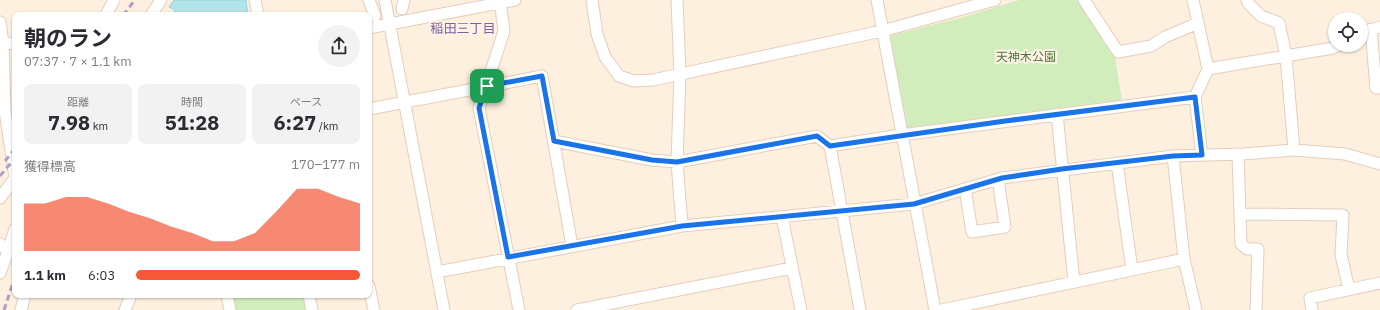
<!DOCTYPE html>
<html lang="ja">
<meta charset="utf-8">
<style>
:root{--surface:#fff;--page:#f2f2f3;--text:#2b2b33;--muted:#7c7c81;--accent:#f55837}
body{margin:0;font-family:"IBM Plex Sans","Noto Sans JP",sans-serif;background:var(--page);color:var(--text);height:100vh;display:flex;flex-direction:column;font-size:15px;white-space:nowrap}
*{box-sizing:border-box;margin:0}
p{font-size:13px;color:var(--muted)}
.icon{flex:none;width:22px;height:22px;fill:none;stroke:currentColor;stroke-width:2;stroke-linecap:round;stroke-linejoin:round}
.map{position:relative;flex:1;overflow:hidden}
.sheet{position:absolute;left:12px;top:12px;width:360px;height:286px;display:flex;flex-direction:column;background:var(--surface);border-radius:8px;box-shadow:0 1px 3px #0004}
.sheet>*{flex:none}
.controls{position:absolute;left:1328px;top:12px;display:grid;gap:8px}
.controls a{display:grid;place-items:center;width:40px;height:40px;border-radius:50%;background:var(--surface);box-shadow:0 1px 3px #0004;font-size:20px}
.pin{position:absolute;display:grid;place-items:center;width:34px;height:34px;color:#fff;margin:-17px;border-radius:8px;box-shadow:0 2px 6px #0006}
.round{display:grid;place-items:center;flex:none;width:42px;height:42px;border-radius:21px;background:var(--page)}
.overview{display:flex;align-items:center;justify-content:space-between;height:68px;padding:0 12px}
h1{font-size:22px;font-weight:700;line-height:30px}
.stats{display:grid;grid-template-columns:repeat(3,1fr);gap:6px;height:68px;padding:4px 12px}
.stats div{display:grid;align-content:center;border-radius:8px;background:var(--page);text-align:center}
.stats b{font-size:20px;font-weight:700}
.stats small{font-size:11px;font-weight:400}
.stats p{font-size:11px}
.chart{height:112px;padding:8px 12px}
.chart p{display:flex;justify-content:space-between}
.chart svg{width:100%;height:72px;margin-top:4px;fill:var(--accent);opacity:.7}
ul{padding:0 12px;list-style:none;font-size:13px}
li{display:grid;grid-template-columns:64px 48px 1fr;align-items:center;height:30px}
li i{height:10px;border-radius:5px;background:var(--accent)}
.map>svg:first-child{display:block}
.green{fill:#d2edbc}
.water{fill:#b2e4e9;stroke:#97d5dc}
.lines{fill:none;stroke-linecap:round;stroke-linejoin:round}
.minor-casing{stroke:#e5cdbd;stroke-width:13}
.minor{stroke:#fff;stroke-width:11}
.rail{stroke:#b29dc8;stroke-width:3;stroke-dasharray:6 4;stroke-linecap:butt}
.route-casing{stroke:#fff;stroke-width:8}
.route{stroke:#1a73e8;stroke-width:5}
.labels{text-anchor:middle;dominant-baseline:central;stroke-width:4;stroke-linejoin:round;paint-order:stroke}
.park-label{font-size:12px;fill:#4e7839;stroke:#fff4e7}
.neighbourhood-label{font-size:13px;fill:#845f9b;stroke:#fff4e7}
</style>
<div class="map">
<svg width="1380" height="310" viewBox="0 0 1380 310">
<rect width="100%" height="100%" fill="#fef0de"/>
<!-- green -->
<path class="green" d="M1019,0H1078L1115,56L1122,101L906,129L889,36L967,16Z
M231,295H303L306,310H234Z"/>
<!-- water -->
<path class="water" d="M174,0H246L248,15H172L175,10L169,7Z"/>
<g class="lines">
<defs>
<path id="minor" d="M255,0L258,15
M369,0L375,16
M385,0L444,310
M500,0L504,31L479,108L519,310
M592,0L597,34L605,57L619,76L634,81L653,80L882,31L995,0
M677,0L680,74L677,162L682,226
M877,0L935,310
M1084,0L1118,52L1151,46L1165,37L1198,23
M1193,0L1208,69L1195,97L1202,155
M1247,0L1248,3L1261,16L1279,23L1286,56L1294,150
M402,9L404,0
M106,15L114,0
M151,15L161,0
M0,22L3,44L5,111L15,178
M369,28L515,0
M1371,29L1376,88H1380
M1361,34L1380,27
M3,44L15,43
M1208,69L1333,48L1340,45
M369,109L542,76L572,246
M1057,114L1074,282
M554,141L652,160L677,162L817,136L830,146L860,310
M830,146L901,135L1195,97
M1238,155L1241,244L1247,249H1258L1256,310
M1173,156L1184,259L1196,310
M1117,163L1132,270
M965,189L972,232L1005,227L998,179
M0,198L15,178
M1240,214L1343,215L1341,255L1349,289
M782,217L801,310
M0,244L8,251L0,273
M8,251L15,229
M437,272L682,226L914,204L1002,178L1173,156L1243,154L1294,150L1345,154L1380,164
M369,286L374,310
M227,295L230,310
M309,295L312,310
M21,310L25,295
M125,310L131,295
M577,310L792,268
M942,310L1184,259
M1312,310L1310,298L1380,283"/>
</defs>
<!-- minor casing -->
<use href="#minor" class="minor-casing"/>
<!-- minor -->
<use href="#minor" class="minor"/>
<!-- rail -->
<path class="rail" d="M123,15L135,0
M5,161L15,149
M0,176L15,158
M4,310L15,277"/>
</g>
<g class="lines">
<defs>
<path id="route" d="M542,76L554,141L652,160L677,162L817,136L830,146L1005,121L1195,97L1202,155L1173,156L1062,169L1002,178L914,204L682,226L508,257L479,108L487,86Z"/>
</defs>
<!-- route casing -->
<use href="#route" class="route-casing"/>
<!-- route -->
<use href="#route" class="route"/>
</g>
<g class="labels">
<!-- park labels -->
<g class="park-label">
<text x="1026" y="56">天神木公園</text>
</g>
<!-- neighbourhood labels -->
<g class="neighbourhood-label">
<text x="463" y="28">稲田三丁目</text>
</g>
</g>
</svg>
<div class="controls">
<a><svg class="icon" aria-label="locate" viewBox="0 0 24 24"><circle cx="12" cy="12" r="6"/><path d="M12 2v4M12 18v4M2 12h4M18 12h4"/></svg></a>
</div>
<div class="pin" style="left:487px;top:86px;background:#1e9e55"><svg class="icon" aria-label="arrive" viewBox="0 0 24 24"><path d="M6 21V4h12l-3 4 3 4H6"/></svg></div>
<section class="sheet">
<div class="overview"><div><h1>朝のラン</h1><p>07:37 · 7 × 1.1 km</p></div><a class="round"><svg class="icon" aria-label="share" viewBox="0 0 24 24"><path d="M12 15V3M7 8l5-5 5 5M5 13v7h14v-7"/></svg></a></div>
<div class="stats">
<div><p>距離</p><b>7.98<small> km</small></b></div>
<div><p>時間</p><b>51:28</b></div>
<div><p>ペース</p><b>6:27<small> /km</small></b></div>
</div>
<div class="chart"><p><span>獲得標高</span>170–177 m</p>
<svg viewBox="0 0 160 44" preserveAspectRatio="none"><path d="M0 44V15L10 15L20 11L30 11L40 15L50 20L60 24L70 29L80 33L90 38L100 38L110 33L120 20L130 6L140 6L150 11L160 15V44z"/></svg>
</div>
<ul>
<li><b>1.1 km</b>6:03<i style="width:100%"></i></li>
</ul>
</section>
</div>
